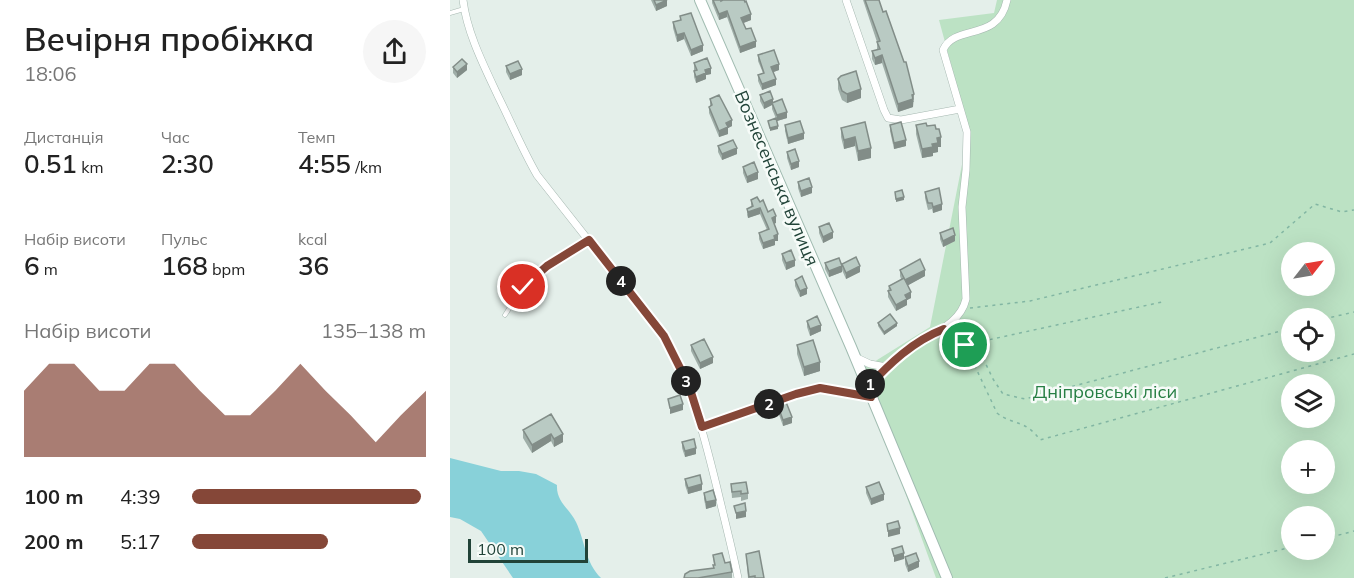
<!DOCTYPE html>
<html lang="uk">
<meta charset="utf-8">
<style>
:root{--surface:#fff;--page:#f6f6f6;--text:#222;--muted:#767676;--accent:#854738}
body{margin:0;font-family:Mulish,sans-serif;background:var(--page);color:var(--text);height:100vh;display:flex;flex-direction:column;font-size:22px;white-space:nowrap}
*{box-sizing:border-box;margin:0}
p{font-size:20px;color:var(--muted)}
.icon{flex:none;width:33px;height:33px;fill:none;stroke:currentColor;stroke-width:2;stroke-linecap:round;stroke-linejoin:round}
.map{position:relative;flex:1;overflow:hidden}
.details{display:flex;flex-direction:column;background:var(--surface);width:450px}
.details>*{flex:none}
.needle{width:39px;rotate:59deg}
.fabs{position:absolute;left:831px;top:242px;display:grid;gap:12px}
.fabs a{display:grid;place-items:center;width:54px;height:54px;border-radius:50%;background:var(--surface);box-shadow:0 6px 24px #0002;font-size:30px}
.scale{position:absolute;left:18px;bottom:15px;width:120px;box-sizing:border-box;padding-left:6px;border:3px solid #214338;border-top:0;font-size:16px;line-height:21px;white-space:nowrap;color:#214338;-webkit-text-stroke:4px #f6fbf8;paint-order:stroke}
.pin{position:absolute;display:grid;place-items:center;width:51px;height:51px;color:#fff;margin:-26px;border:3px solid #fff;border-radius:50%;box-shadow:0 2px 6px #0007}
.km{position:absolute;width:30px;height:30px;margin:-15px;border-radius:50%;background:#222;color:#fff;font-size:16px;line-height:30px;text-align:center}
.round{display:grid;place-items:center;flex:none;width:63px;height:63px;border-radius:32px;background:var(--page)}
.headline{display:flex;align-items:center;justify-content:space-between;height:102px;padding:0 24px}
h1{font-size:33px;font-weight:600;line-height:45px}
.stats{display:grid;grid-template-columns:repeat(3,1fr);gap:9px;height:102px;padding:6px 24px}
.stats div{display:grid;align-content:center}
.stats b{font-size:26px;font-weight:600}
.stats small{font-size:16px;font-weight:400}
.stats p{font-size:16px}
.chart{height:168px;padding:12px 24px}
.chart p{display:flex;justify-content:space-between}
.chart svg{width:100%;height:108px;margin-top:6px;fill:var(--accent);opacity:.7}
ul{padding:0 24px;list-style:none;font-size:20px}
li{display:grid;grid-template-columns:96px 72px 1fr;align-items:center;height:45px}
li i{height:15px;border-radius:8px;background:var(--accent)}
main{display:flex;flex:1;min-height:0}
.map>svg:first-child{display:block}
.green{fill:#bce2c4;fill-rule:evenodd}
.water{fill:#88d1d9}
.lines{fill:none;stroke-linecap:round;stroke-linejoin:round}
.service-casing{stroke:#a6b8b1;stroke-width:5}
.minor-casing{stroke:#a6b8b1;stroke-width:8}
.secondary-casing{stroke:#a1bcb1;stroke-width:12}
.path{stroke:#82b6a3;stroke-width:1.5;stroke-dasharray:3 4.5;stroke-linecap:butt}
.service{stroke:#fff;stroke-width:4}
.minor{stroke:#fff;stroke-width:7}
.secondary{stroke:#fff;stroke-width:10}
.wall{fill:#9faea8}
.shaded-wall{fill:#828d88}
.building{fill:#b9cac3;stroke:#828d88;stroke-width:1.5}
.route-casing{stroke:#fff;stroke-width:12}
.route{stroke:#854738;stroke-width:8}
.labels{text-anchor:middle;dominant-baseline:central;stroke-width:5;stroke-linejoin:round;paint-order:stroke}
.street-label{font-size:18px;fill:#214338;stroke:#f6fbf8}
.park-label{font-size:18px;fill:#277f44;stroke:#f6fbf8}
</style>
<main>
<section class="details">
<div class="headline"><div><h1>Вечірня пробіжка</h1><p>18:06</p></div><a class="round"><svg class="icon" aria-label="share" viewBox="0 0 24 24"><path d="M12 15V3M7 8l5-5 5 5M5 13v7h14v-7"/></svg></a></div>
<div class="stats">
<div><p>Дистанція</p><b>0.51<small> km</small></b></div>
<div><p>Час</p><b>2:30</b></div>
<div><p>Темп</p><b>4:55<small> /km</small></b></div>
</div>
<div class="stats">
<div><p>Набір висоти</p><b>6<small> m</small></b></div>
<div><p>Пульс</p><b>168<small> bpm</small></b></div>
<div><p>kcal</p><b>36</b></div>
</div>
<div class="chart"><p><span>Набір висоти</span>135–138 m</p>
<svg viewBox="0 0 160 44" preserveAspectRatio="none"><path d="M0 44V17L10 6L20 6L30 17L40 17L50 6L60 6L70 17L80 27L90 27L100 17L110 6L120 17L130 27L140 38L150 27L160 17V44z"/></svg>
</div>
<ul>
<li><b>100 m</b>4:39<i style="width:98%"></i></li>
<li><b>200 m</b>5:17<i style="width:58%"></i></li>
</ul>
</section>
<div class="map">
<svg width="904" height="578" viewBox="0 0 904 578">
<rect width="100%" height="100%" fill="#e4efea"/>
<!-- green -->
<path class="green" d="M547,0H904V578H486L411,370L480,327L517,139L514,112L489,20L544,13ZM842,252H874V285H842ZM842,318H874V351H842ZM842,384H874V417H842ZM842,450H874V483H842ZM842,516H874V549H842Z"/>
<!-- water -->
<path class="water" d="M0,458L51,471H69L86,474L107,485C106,502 120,509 126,522C135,541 135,562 151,578H63L31,531L10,519L0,517Z"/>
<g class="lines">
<defs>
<path id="service" d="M0,13L14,9
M55,315L73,287L97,266L138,240
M252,427L346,394L370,388L418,397"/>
<path id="minor" d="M13,0C17,33 34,66 48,96C61,122 72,149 87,175L214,336C242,387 253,431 267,488C274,518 282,548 288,578
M396,0L434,110L438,118L451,120L510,109
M405,357L420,364L436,367
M417,388C431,372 445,359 462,347C482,333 510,325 516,299L512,207L516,170L517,132L493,50C505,23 548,43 557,0"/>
<path id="secondary" d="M250,0L401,347L497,578"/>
</defs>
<!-- service casing -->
<use href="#service" class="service-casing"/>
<!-- minor casing -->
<use href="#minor" class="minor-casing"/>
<!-- secondary casing -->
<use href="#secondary" class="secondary-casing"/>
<!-- path -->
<path class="path" d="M520,308L580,301L820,243L865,204L892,212L904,210
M874,319L904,312
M499,334L506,341L515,345L712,302
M515,345L547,413C564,426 575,419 590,440L904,354
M516,345L530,352L543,379L553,394L575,399L842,328
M874,539L904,531
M715,578L842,547"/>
<!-- service -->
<use href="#service" class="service"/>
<!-- minor -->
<use href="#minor" class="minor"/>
<!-- secondary -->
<use href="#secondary" class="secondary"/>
</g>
<!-- wall -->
<path class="wall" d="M201,0H216L217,6L206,11Z
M262,0H271L301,20L293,23L296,29L306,47L290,53L277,17L269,20L262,3Z
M413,0H429L464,102H463V107L448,112L432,63L425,65L422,59V51L427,50V42Z
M230,16L253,51L241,56L234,39L227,42L223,28V22L230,20Z
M308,55L329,70L323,72L326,85L312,90L308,81V75L313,73L308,61Z
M244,63L261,74L256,75V79L246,83L244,77Z
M56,66L72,75L60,80L56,72Z
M3,67L17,70L7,78L3,73Z
M388,79L411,98L397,103L392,100L388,89Z
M310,95L323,102L337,118L327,121L322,109V105L314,109L310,101Z
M260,99L282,126L278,128V134L269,137L259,113V107L260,106Z
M415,122L421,158L408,161L405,146L394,149L391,137V128Z
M335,125L354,139L338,144L335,131Z
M440,125L456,146L444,149L440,131Z
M466,125L477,126L491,147H488V152L483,153V156L472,158L466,134Z
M268,146L287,154L272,160L268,152Z
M337,152L349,167L341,170L337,158Z
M293,167L308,179L297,183L293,173Z
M348,182L362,193L351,197L348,188Z
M475,192L492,210L483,213L482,209L478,210L475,198Z
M301,200L310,202L326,223L324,224L328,241H325V245L313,249L309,239V233L317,230L310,214L298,218L297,215V209L301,207Z
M369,227L383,238L373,243L369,233Z
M490,233L505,241L493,247L490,239Z
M332,254L345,266L336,270L332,260Z
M375,263L392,272L379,277L375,269Z
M392,264L410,272L396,279L392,270Z
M450,270L475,276L458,285L461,298L457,300V305L446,311L438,297V291L439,286L451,279L450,276Z
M345,280L357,294L350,297L345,286Z
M357,321L371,331L360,336L357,327Z
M428,323L447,326L434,335L428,326Z
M241,345L263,363L250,369L241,351Z
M347,345L370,371L354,376L347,354Z
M328,406L342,423L333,426L328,412Z
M73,430L113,434V442L104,447L101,441L82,453L73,438Z
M232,442L246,454L235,457L232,448Z
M235,479L252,490L238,494L235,485Z
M281,484L298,493V499L291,501V497L282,498Z
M416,487L434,500L421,505L416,493Z
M254,493L266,506L256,509L254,499Z
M296,554L314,578H298Z
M263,555L275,563L282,572V578H234L263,568L264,565Z
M455,557L469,567L458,572L455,564Z"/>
<!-- shaded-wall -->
<path class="shaded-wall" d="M217,0V6L206,11V5Z
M277,11V17L269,20V14Z
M301,14V20L291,24V18Z
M234,33V39L227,42V35Z
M306,41V47L290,53V47Z
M253,45V51L241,56V50Z
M432,55V63L425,65V58Z
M17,64V70L7,78V72Z
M329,64V70L321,73V67Z
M261,68V74L256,75V79L246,83V77L255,70Z
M72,69V75L60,80V74Z
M326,79V85L312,90V84Z
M411,89V98L397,103V94Z
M464,94L463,107L448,112V104Z
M323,99V105L322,103V105L314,109V103Z
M337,112V118L327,121V115Z
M282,120V126L278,128V134L269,137V131L276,123Z
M328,126V129L320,131V128Z
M354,133V139L338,144V138Z
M405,137V146L394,149V140Z
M491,137V147H488V152L483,153V156L472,158V149L482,144L487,138Z
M456,140V146L444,149V143Z
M287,148V154L272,160V154Z
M421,148V158L408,161V151Z
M349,161V167L341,170V164Z
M308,172V179L297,183V177Z
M362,187V193L351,197V191Z
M454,197V200L446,202V199Z
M492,204V210L483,213V207Z
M310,208V214L298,218V212Z
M326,216V223L322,224V218Z
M383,232V238L373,243V237Z
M328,234V241H325V245L313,249V243Z
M505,235V241L493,247V241Z
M345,260V266L336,270V263Z
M392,266V272L379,277V271Z
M410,266V272L396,279V273Z
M475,270V276L455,287V280Z
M357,288V294L350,297V291Z
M461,292V298L457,300V305L446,311V305L455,295Z
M447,323V326L434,335V332Z
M371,325V331L360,336V329Z
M263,357V363L250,369V363Z
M370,362V371L354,376V367Z
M233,404V410L220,414V408Z
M342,417V423L333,426V420Z
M101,434V441L82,453V445Z
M113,434V442L104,447V439Z
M246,448V454L235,457V451Z
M252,484V490L238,494V488Z
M434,494V500L421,505V499Z
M266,500V506L256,509V502Z
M296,511V517L286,519V513Z
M450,528V534L438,537V531Z
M454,553V559L444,562V556Z
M469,561V567L458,572V566Z"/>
<!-- building -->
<path class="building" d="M204,0H217L206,5Z
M263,0H271V1L273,0H294L295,2L296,1L301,14L291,18L296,29L301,28L306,41L290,47L277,11L269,14Z
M415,0H429L433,12L436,11L454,62H456L464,94L462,95L463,99L448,104L432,55L425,58L422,51L430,49L427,42L430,41Z
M241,13L253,45L241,50L234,33L227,35L223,22L231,20L230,16Z
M324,50L329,64L321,67L326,79L312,84L308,75L314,73L308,55Z
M257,58L261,68L255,70L256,73L246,77L244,71L247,70L244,63Z
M12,59L17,64L7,72L3,67Z
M68,61L72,69L60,74L56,66Z
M406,71L411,89L397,94L392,91L388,79L391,76Z
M320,91L323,99L314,103L310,95Z
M269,95L282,120L276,123L278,127L269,131L259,107L262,105L260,99Z
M332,99L337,112L327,115L322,103Z
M326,118L328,126L320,128L318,121Z
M350,121L354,133L338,138L335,125Z
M415,122L421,148L408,151L405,137L394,140L391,128Z
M451,122L456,140L444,143L440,125Z
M476,123L477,126L485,125L486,129H489L491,137L487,138L488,143L482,144L483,147L472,149L466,125Z
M283,140L287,148L272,154L268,146Z
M345,149L349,161L341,164L337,152Z
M304,162L308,172L297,177L293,167Z
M359,178L362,187L351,191L348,182Z
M489,188L492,204L483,207L482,203H478L475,192Z
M452,190L454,197L446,199L445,192Z
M307,197L310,202L313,200L318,212L323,209L326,216L322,218L328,234L324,236L325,239L313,243L309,233L319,229L310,208L298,212L297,209L303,206L301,200Z
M379,223L383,232L373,237L369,227Z
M503,228L505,235L493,241L490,233Z
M341,250L345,260L336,263L332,254Z
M406,257L410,266L396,273L392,264Z
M389,258L392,266L379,271L375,263Z
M470,259L475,270L455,280L450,270Z
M352,276L357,288L350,291L345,280Z
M454,278L461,292L455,295L457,299L446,305L438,291L441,290L439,286Z
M440,314L447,323L434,332L428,323Z
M367,316L371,325L360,329L357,321Z
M254,339L263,357L250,363L241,345Z
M363,340L370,362L354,367L347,345Z
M230,395L233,404L220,408L218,399Z
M336,402L342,417L333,420L328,406Z
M101,414L113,434L104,439L101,434L82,445L73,430Z
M244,439L246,448L235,451L232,442Z
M250,475L252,484L238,488L235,479Z
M296,482L298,493L291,494V491L282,492L281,484Z
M429,482L434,494L421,499L416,487Z
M263,490L266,500L256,502L254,493Z
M295,503L296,511L286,513L284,506Z
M448,521L450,528L438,531L437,524Z
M452,546L454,553L444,556L442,549Z
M309,551L314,578H305V576L299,577L296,554Z
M272,553L275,563L280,562L282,572L248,578H234L235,574L240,571L264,568L263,565H265L263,555Z
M466,553L469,561L458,566L455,557Z"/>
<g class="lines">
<defs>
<path id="route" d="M73,287L97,266L139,240L214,336L239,386L252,427L346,394L370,388L421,397L417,388C439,364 463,341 494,329L506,341L515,345"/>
</defs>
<!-- route casing -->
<use href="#route" class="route-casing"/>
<!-- route -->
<use href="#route" class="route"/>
</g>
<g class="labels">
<!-- street labels -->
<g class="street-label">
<text transform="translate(327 178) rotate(67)">Вознесенська вулиця</text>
</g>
<!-- park labels -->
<g class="park-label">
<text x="655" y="391">Дніпровські ліси</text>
</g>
</g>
</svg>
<div class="fabs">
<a><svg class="needle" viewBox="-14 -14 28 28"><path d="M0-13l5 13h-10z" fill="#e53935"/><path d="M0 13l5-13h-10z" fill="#767676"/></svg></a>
<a><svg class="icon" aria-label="locate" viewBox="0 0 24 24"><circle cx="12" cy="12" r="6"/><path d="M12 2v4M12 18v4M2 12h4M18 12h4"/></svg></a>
<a><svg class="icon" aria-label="layers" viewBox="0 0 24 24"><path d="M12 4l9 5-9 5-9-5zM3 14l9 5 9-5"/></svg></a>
<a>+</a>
<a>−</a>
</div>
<div class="scale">100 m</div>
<div class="pin" style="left:515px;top:345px;background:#1e9e55"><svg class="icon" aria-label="arrive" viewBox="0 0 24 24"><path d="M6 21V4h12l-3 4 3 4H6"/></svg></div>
<div class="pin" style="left:73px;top:287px;background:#d93025"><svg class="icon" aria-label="check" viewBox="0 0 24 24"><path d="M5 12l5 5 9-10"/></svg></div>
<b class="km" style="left:420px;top:384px">1</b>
<b class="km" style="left:319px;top:404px">2</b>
<b class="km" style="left:236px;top:381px">3</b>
<b class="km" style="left:171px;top:281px">4</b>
</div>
</main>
